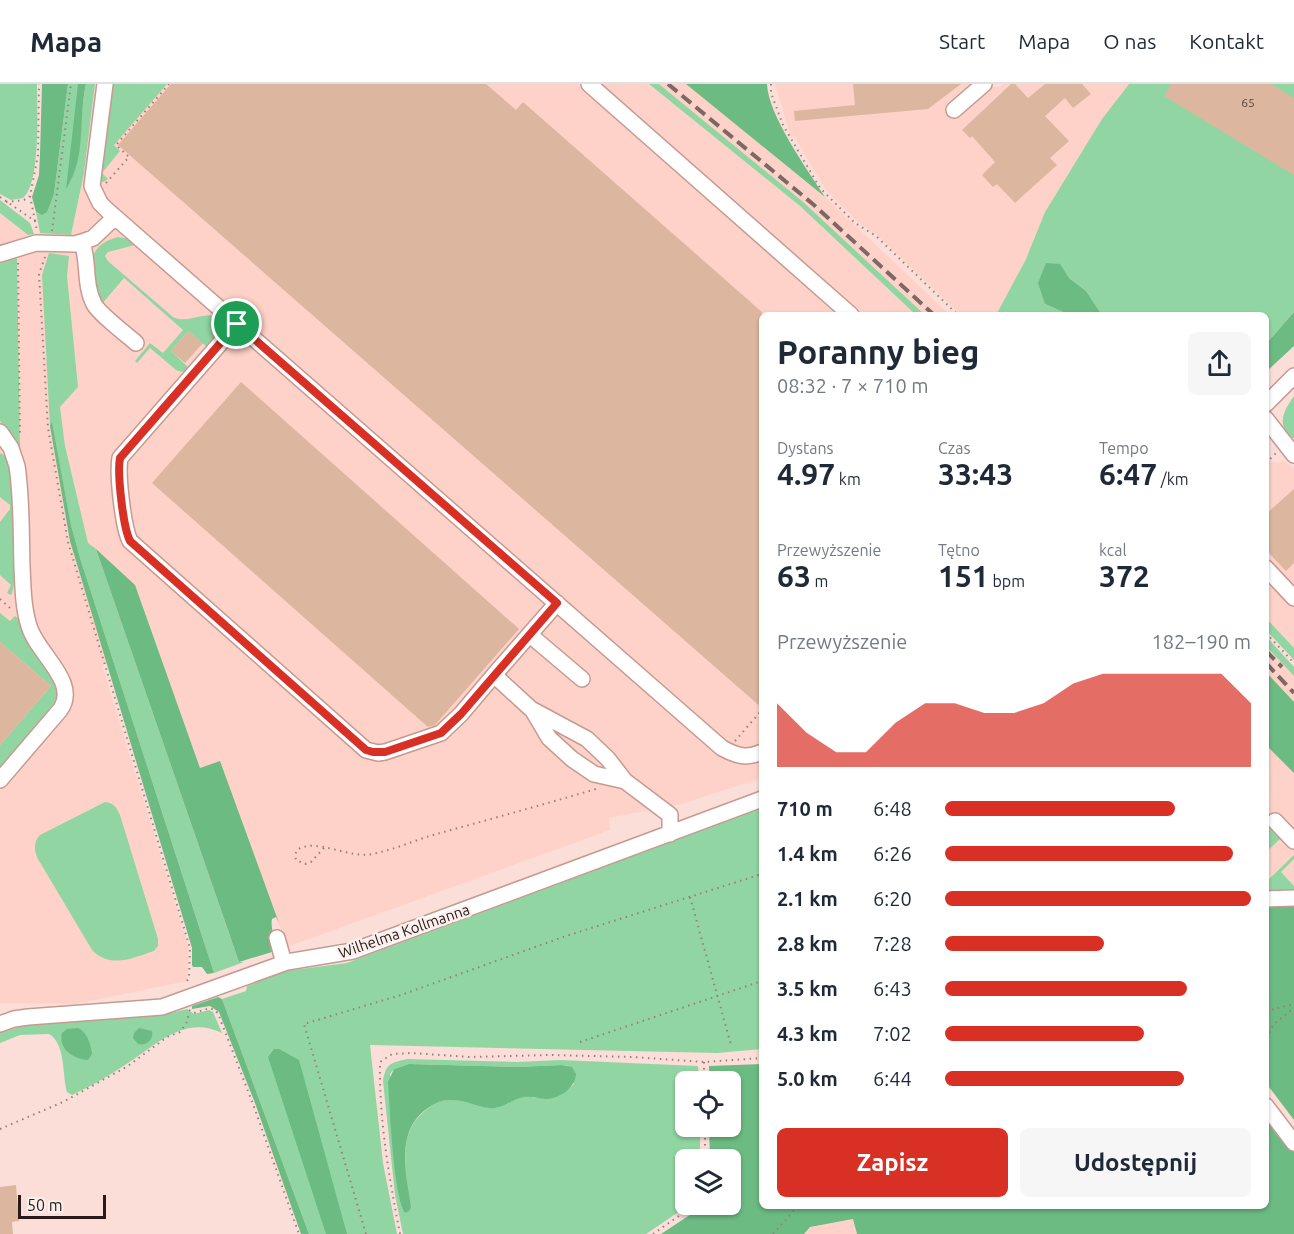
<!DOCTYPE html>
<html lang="pl">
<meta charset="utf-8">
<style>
:root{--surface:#fff;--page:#f6f6f7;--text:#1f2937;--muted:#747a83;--line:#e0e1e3;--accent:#d93025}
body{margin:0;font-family:Ubuntu,sans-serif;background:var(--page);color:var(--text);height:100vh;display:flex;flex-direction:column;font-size:22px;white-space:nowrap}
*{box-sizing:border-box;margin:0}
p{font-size:20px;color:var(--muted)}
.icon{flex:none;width:33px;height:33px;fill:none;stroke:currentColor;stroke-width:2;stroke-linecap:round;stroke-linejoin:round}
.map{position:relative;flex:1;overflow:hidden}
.side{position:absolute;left:759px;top:228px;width:510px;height:897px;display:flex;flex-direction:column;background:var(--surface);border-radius:9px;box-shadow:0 2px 4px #0004}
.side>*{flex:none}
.buttons{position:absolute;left:675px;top:987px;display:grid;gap:12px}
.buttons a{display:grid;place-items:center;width:66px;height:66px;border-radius:9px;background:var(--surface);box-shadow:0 2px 4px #0004;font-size:30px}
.scale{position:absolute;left:18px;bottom:15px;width:88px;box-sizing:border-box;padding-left:6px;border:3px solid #2a1916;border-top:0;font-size:16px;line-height:21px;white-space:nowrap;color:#2a1916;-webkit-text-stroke:4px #faf0ee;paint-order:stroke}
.pin{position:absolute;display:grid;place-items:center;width:51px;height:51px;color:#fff;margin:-26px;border:3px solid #fff;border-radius:50%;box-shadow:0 2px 6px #0007}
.round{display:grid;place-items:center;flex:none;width:63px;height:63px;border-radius:9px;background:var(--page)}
.head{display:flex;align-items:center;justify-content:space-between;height:102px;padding:0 18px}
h1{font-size:33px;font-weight:700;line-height:45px}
.figures{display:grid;grid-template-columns:repeat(3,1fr);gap:9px;height:102px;padding:6px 18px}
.figures div{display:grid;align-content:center}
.figures b{font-size:30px;font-weight:700}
.figures small{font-size:16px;font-weight:400}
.figures p{font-size:16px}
.chart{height:168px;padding:12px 18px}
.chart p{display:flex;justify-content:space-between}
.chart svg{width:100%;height:108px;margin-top:6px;fill:var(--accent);opacity:.7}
.action{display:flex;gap:12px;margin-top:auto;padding:12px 18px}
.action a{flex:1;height:69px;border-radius:9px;background:var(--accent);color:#fff;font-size:24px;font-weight:700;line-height:69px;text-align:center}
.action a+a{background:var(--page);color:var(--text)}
ul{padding:0 18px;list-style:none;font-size:20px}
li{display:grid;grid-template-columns:96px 72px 1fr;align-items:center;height:45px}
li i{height:15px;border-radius:8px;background:var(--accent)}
header{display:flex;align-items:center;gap:36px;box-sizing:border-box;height:84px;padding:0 30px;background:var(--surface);border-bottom:2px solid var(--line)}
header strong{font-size:28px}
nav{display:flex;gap:33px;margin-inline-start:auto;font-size:21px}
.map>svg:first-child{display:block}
.built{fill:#fed2c8}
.green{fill:#91d6a2;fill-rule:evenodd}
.forest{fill:#6cbb82}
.building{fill:#ddb69f}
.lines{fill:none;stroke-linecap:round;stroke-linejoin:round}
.minor-casing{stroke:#c69a91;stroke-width:18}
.path{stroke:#97807b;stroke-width:2;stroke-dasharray:1.5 4.5;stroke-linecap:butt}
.minor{stroke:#fff;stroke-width:15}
.rail{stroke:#7e6864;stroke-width:4;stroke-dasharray:12 6;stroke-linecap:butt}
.route-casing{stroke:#fff;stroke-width:12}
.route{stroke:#d93025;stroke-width:8}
.labels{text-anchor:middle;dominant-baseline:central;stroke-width:5;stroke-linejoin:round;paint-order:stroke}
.number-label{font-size:12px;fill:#574038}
.street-label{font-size:15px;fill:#2a1916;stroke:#faf0ee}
</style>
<header>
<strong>Mapa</strong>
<nav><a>Start</a><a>Mapa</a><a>O nas</a><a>Kontakt</a></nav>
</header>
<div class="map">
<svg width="1294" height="1150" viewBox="0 0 1294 1150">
<rect width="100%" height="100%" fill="#fbded8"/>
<!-- built -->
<path class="built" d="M95,0H649L800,122L916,231H762V694L681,720L609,734L610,746L287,863L220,678L200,684L156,563L102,581L189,864L187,897L75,920L0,919V129L28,151L40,149L71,151L84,89Z
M659,0H686L825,113L950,231H925L802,117Z
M775,0H971L966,4L974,16L992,3H998L1004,0H1129L1102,35L1045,128L1026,175L996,231H961L876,150L860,140L826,106L794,52L791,53Z
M1266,376L1278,379L1283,376L1294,384V564L1266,534Z
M1266,562L1294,592V618L1266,588Z
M1266,661L1294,689V808H1266Z
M854,1135L857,1150H804L809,1143Z"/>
<!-- green -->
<path class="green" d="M0,0H37C37,24 41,99 23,114L11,116L0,110Z
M68,0H79L70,98C84,67 79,33 86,0H95L84,89L71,151L40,149L36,128L39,130L51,117L54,110Z
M112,0H167L114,61L120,67L102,89L108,95L103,98L99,96Z
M649,0H659L802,117L925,231H916L800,122Z
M1129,0H1294V228L1266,260V231H1102L1086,207L1069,194L1045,220L1070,231H996L1026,175L1045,128L1102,35Z
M0,116L30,139L34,150L28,151L0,129Z
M118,153L129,155L136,159L135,161L108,168L105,172L108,177L173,233C186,240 202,228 217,232L221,237L219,248L207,263L188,247L171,267L189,284C185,289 181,288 176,286L150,264L137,279L135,277L150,259L163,269L183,246L124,194L101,221L97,215C94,186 81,163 118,153Z
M49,169L69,172L67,192L78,303L60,323L65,362L88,459L96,465L239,878H244L214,889L80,474L71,441L52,339L50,342L42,191Z
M17,172L20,367L8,346L0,337V177Z
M1294,312V354H1293C1275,342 1284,326 1294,312Z
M0,369L7,373C13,393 20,496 11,511L7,509L11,501L0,491V438L10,425V421L0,413Z
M0,529L10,537L15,532L19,535L26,554L53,595L56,601L53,602L57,603C58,611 56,617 51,623L0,684V661L51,602L0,558Z
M1266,534L1294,564V576L1266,546Z
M1266,552L1294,583V592L1266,562Z
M105,718C114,719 117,724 120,731L158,855V862L154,867C133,874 110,885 92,866L38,775C34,766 33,759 40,751Z
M762,723V965L717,969L370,961L383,1079L397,1150H309L222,915L246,907L247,902L285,887L347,879Z
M1271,743L1285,759L1280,755L1266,768V746Z
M1294,771V775L1281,788L1294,802V808L1266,810V798Z
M187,925L194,930L209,926L213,928L222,949C184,930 155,962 125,981C108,992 90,1003 72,1011L67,1008C62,991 66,960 49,950L20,951L0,959V949L23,942L167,930Z
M407,975L517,978L560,976L698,982L699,997L686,998V1042L700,1043V1075L686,1076V1120L689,1121L646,1150H403L395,1111L383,997C386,979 391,979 407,975ZM409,980L517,983L562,981L568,982L574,1000C564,1010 549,1014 536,1014C533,1014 530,1012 527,1012C514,1012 505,1025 492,1024C477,1023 464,1014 447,1016C440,1016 435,1019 430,1023C398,1044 405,1078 408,1111L390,990L394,985Z"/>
<!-- forest -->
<path class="forest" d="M42,0H68L54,110L47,128L42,131L36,128L32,113L39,91L40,70Z
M78,0H86C78,35 87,73 66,105Z
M686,0H767C768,31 807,85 825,113Z
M1046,179L1060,180L1069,194L1086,207L1102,231H1070L1045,220L1038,199Z
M1294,228V262L1266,288V260Z
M52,338L71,441L80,474L214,889L207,890L202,883H193L192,881V864L70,457L50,342Z
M96,465L135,501L200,684L220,677L279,839L276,833L272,835C270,845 276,855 276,865L272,868L239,878Z
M1266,588L1294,618V689L1266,661Z
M1294,820V1036L1266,999V822Z
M218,913L222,915L309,1150H301L255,1019L219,928L210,922L192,925V922Z
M78,944C87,948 91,960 92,970L88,976C73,975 58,965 62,949L67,945Z
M139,944L152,947C154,956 146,962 138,960L133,954L134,949Z
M274,965H279L299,976L347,1150H326L268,973Z
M409,980L517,983L562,981L572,983L576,990C575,1004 560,1014 547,1015C539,1015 531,1012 524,1013C511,1015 503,1026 489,1024C475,1022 463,1015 449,1016C440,1016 434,1020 428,1024C395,1046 406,1090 411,1123L409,1127L405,1129C393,1110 390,1024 388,998L394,985Z
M762,980V1122H1266V1030L1294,1067V1150H857L853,1135L810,1143L804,1150H661L705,1121L730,1120V1076L710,1075L709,1043L730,1042V998L709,997V982Z"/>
<!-- building -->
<path class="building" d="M171,0H486L516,26L523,18L762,228V624L118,61Z
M853,0H961L928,25L795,37L794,27L855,21Z
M1011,0H1015L1028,14L1045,0H1082L1091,10L1073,24L1065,14L1045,32L1069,57L1050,74L1057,81L1015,119L997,100L993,103L982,91L995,78L972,52L970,54L962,46Z
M1171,0H1271L1294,14V91L1164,12Z
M188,247L203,259L185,279L171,267Z
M241,298L519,545L435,641L428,643L152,399Z
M1294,405V479L1286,487L1266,466V430Z
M0,558L51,602L0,661Z
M16,1101L19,1137L12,1138L13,1150H0V1103Z"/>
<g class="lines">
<defs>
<path id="minor" d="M105,0L92,102L100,119L107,126L722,664C737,672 746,675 762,668
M589,0L851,231
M954,26L984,0
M82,158C89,178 84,201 94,220C99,230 126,250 136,259
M0,170L36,159L75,160L82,158L93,154L115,133
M237,240L120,374C117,389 123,443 130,457L366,666L378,669L385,668L441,649L461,630L494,591
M1266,320L1294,292
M1266,335L1294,371
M0,348L11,364L17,382C22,415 21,449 22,483C23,503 23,523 29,542C37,570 80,598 60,626L0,696
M1266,484L1294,514
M557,519L494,591L531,625L587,655L608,675L625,697L670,731V750
M530,551L582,595
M533,627L549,654L572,675L594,690L625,697
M1275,737L1294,757
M1266,815L1294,814
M277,854L284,879
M0,940L14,935L28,933L162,923L287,878L353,867L762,715
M1266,1022L1294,1059"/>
</defs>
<!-- minor casing -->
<use href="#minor" class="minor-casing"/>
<!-- path -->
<path class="path" d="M771,0V9L783,41L820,104L855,139L876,152L958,231
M106,99L129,73L116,61L169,0
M0,113L35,137L37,147
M6,118L24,116L29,112
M35,137L30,112L38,71L39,0
M52,147L71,0
M45,173L39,190L48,344L68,458L190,864L189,894L185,900
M18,179L20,353
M1266,371L1270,375L1277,368
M0,515L11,525
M1266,549L1294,579
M735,657L761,627
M324,764L311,778L305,780L296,776L295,771L297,766C316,753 348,775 372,770C393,766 413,757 433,751C487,736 542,721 596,705
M690,813L731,961
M189,926L194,929L210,924L216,927L219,932L253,1020L299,1150
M1266,927L1294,920
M1266,954L1274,940L1294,924
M580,958L762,897
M704,978V998
M705,1042V1076
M0,1045L63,1018L128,982L167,953L180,948L187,938L189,928
M366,1150L304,940L401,911L566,852L762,790
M400,1150C389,1093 379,1036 380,978L392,970L412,969L469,973L549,971L633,973L704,978L762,974
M653,1150L696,1120
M773,1150L798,1122"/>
<!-- minor -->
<use href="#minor" class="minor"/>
<!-- rail -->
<path class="rail" d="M668,0L814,121L934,231
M1266,567L1282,583
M1266,579L1294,609"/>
</g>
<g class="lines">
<defs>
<path id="route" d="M237,240L557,519L461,630L441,649L385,668H373L366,666L130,457C123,443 117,389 120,374Z"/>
</defs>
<!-- route casing -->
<use href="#route" class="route-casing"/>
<!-- route -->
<use href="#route" class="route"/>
</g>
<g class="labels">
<!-- number labels -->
<g class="number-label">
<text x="1248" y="18">65</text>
</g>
<!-- street labels -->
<g class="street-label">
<text transform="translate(404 847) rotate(-19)">Wilhelma Kollmanna</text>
</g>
</g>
</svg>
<div class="buttons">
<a><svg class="icon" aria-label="locate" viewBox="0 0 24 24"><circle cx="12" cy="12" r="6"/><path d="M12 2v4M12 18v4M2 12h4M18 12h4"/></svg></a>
<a><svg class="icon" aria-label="layers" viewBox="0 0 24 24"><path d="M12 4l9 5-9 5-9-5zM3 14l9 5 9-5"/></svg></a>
</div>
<div class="scale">50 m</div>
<div class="pin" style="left:237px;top:240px;background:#1e9e55"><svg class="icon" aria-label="arrive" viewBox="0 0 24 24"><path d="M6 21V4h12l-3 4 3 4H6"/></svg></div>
<section class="side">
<div class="head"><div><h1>Poranny bieg</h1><p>08:32 · 7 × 710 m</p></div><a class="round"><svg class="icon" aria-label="share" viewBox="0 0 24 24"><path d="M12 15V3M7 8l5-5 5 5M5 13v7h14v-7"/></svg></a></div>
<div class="figures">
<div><p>Dystans</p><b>4.97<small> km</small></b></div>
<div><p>Czas</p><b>33:43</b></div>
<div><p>Tempo</p><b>6:47<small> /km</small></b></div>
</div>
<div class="figures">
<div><p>Przewyższenie</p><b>63<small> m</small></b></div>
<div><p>Tętno</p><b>151<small> bpm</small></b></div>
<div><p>kcal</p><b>372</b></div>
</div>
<div class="chart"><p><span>Przewyższenie</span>182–190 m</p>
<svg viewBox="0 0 160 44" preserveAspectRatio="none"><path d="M0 44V18L10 30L20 38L30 38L40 26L50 18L60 18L70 22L80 22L90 18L100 10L110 6L120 6L130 6L140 6L150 6L160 18V44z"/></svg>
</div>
<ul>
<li><b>710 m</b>6:48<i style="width:75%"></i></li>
<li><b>1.4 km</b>6:26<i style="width:94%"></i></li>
<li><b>2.1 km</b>6:20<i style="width:100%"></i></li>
<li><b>2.8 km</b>7:28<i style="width:52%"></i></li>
<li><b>3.5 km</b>6:43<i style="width:79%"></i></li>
<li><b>4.3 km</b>7:02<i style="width:65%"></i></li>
<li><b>5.0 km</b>6:44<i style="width:78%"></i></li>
</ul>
<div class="action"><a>Zapisz</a><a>Udostępnij</a></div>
</section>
</div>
